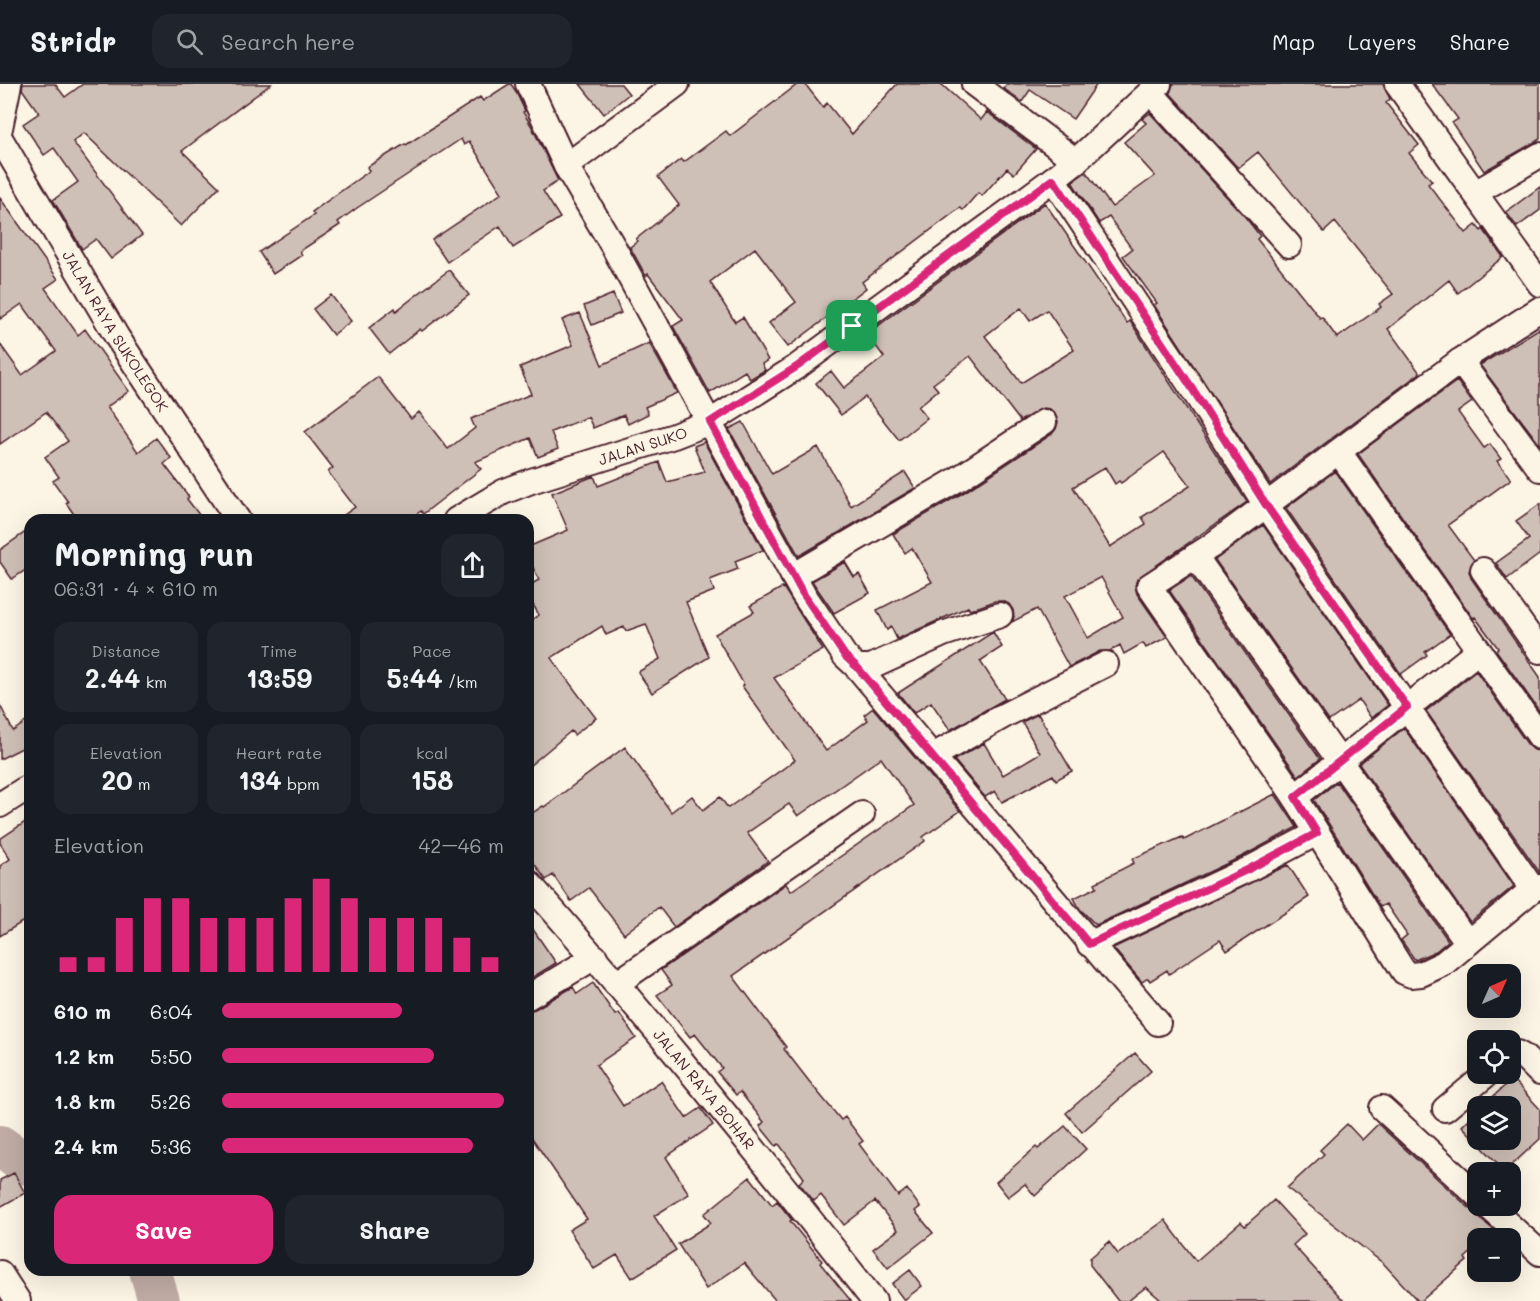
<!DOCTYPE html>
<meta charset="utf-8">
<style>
:root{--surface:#171b24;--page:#20242c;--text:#f1f3f6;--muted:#9ea1a6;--line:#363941;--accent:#db2777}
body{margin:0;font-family:Mali,sans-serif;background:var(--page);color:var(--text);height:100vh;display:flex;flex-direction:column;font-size:22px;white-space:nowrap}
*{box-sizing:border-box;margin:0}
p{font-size:20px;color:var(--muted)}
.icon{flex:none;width:33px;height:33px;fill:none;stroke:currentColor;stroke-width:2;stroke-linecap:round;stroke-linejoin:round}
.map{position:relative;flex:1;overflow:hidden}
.panel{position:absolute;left:24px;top:430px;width:510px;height:762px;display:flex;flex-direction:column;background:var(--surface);border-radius:18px;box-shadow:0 6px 24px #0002}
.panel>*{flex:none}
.needle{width:39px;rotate:45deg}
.fabs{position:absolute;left:1467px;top:880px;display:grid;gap:12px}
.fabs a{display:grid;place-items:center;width:54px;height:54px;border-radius:12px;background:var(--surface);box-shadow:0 6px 24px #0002;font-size:30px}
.pin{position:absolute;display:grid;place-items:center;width:51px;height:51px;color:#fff;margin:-26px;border-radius:12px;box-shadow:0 3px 9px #0006}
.round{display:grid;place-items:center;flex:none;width:63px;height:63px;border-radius:18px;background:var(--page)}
.headline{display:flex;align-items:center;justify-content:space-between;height:102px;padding:0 30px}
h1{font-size:33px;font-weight:700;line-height:45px}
.figures{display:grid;grid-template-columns:repeat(3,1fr);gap:9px;height:102px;padding:6px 30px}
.figures div{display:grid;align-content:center;border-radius:15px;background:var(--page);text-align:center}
.figures b{font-size:26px;font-weight:700}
.figures small{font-size:16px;font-weight:400}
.figures p{font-size:16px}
.chart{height:168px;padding:12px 30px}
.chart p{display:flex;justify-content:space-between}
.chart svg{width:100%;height:108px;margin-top:6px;stroke:var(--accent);stroke-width:6}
.action{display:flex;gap:12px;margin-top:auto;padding:12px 30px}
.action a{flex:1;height:69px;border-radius:18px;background:var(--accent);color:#fff;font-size:24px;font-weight:700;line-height:69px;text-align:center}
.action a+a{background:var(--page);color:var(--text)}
ul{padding:0 30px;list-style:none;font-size:20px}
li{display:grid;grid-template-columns:96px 72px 1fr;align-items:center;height:45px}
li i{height:15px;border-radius:8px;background:var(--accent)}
header{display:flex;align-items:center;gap:36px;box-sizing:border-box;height:84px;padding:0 30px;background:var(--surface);border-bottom:2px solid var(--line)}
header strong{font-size:28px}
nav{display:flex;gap:33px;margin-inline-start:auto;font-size:21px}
.search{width:420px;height:54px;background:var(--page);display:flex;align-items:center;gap:15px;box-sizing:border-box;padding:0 21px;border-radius:18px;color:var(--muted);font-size:22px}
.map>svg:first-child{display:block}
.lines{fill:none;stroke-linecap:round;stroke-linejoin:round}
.river{stroke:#c0aca5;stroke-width:42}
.building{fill:#cfc0b7;stroke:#4a1f2b;stroke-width:1.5;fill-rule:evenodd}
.minor-casing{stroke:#4a1f2b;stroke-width:28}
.minor{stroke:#fcf5e5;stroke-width:24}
.route-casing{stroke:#fff;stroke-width:12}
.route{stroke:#db2777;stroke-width:8}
.labels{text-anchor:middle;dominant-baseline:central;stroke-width:5;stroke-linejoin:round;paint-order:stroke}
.street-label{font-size:15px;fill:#4a1f2b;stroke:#fcf5e5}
</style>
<header>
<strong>Stridr</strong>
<div class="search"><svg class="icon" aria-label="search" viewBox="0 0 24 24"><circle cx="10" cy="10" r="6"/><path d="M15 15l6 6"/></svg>Search here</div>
<nav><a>Map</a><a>Layers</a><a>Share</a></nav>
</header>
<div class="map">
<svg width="1540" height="1217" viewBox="0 0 1540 1217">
<rect width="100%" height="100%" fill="#fcf5e5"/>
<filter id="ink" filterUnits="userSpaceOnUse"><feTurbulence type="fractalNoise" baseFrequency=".0167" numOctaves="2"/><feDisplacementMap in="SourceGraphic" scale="12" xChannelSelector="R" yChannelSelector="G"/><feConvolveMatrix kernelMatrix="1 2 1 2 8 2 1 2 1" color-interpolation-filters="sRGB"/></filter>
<g filter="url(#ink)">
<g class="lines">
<!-- river -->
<path class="river" d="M0,1062L18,1075L30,1081
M150,1186L159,1217"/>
</g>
<!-- building -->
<path class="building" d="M23,0H55L65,13L83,0H271L182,67L219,103L181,142L84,49L73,58L142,151L111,175L96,155L82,165L53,116L78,98L54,64L44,71L23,40L39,29L22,5Z
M509,0H511L515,6L525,27L523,28L531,41L558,97L543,107L560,134L513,164L500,142L447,178L432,156L502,109L469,57L464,61L461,55L357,124L338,138L340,141L300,167L302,171L273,190L259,168L314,131L312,128L369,87L367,83L405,60L406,61L480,13L483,17Z
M580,0H621L629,10L604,30Z
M798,0H805L823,23L827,19L852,50L897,0H941L981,36L987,28L1036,65L1014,90L1007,84L982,112L978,109L963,126L960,124L862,198L866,204L788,263L769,239L796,218L755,164L710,198L735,238L743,233L768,276L762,280L765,286L750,295L745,287L710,309L673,242L683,236L648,190L646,192L630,163L638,157L636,155L679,121L658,93L681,75L684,78L726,47L730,52Z
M1007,0H1097L1073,35L1030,6L1022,18L1003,4Z
M1173,0H1383L1390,15L1386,19L1419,61L1409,69L1432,97L1428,100L1466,149L1476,141L1481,147L1483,145L1503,173L1458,209L1449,196L1388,245L1420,289L1270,400L1154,221L1157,219L1123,172L1132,165L1109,133L1099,139L1072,98L1086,88L1112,123L1155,92L1124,58L1146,39L1142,35L1150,29L1246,134L1260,152L1257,155L1320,234L1322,233L1337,254L1381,223L1379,220L1393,210L1335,138L1324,148L1258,68L1238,84L1170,9Z
M1432,0H1540V55L1484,87L1452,39L1458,35Z
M1540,103V126L1517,143L1506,128Z
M0,114L58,195L45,204L78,251L85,245L129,307L107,323L138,368L156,354L171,374L164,380L189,413L187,415L203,436H78L66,419L68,418L53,397L59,393L45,373L68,357L46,328L0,360V260L22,291L56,267L22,220L0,235Z
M1045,119L1127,239L1130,237L1247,418L1137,495L1135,502L1137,510L1167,553L1146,564L1143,559L1124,570L1120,561L1110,567H1100L1069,583L1037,525L1012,538L1014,533L1013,526L1009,520L1003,517H995L970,526L968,523L897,555L891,543L887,546L877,526L932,498L912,464L905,469L893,450L966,407L1052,350L1056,345L1058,338L1055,330L1050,325L1043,324L1020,337L970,272L933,300L938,306L918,323L927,334L899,356L865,313L841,331L816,299L831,287L844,304L884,273L867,250ZM1021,224L1030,237L1047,226L1074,266L1021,299L985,252ZM1164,368L1190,402L1142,433L1146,440L1110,463L1073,403L1105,383L1115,400L1119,397L1121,399ZM1101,493L1123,533L1088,554L1065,512Z
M449,186L469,211L422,247L420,245L389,270L369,244L395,224L396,227Z
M613,210L621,229L592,241L584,222Z
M331,211L351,237L333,251L313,225Z
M580,229L602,281L649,259L677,309L645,323L648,330L628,340L624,331L593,344L588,333L551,348L558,365L538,373L530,354L475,378L481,385L423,430L421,427L408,436H337L355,423L328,388L333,384L305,348L378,293L411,335L419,328L448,365L475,344L471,335L531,310L520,283L573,261L562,236Z
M1540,244V361L1480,281Z
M1457,297L1472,318L1458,328L1484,364L1490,360L1501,375L1497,377L1511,395L1448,441L1474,476L1469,487L1471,494L1540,593V628L1496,566L1498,564L1475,533L1473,534L1358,370Z
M743,338L772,390L818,363L851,422L905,388L915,404L799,472L729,345Z
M704,358L763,466L735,477L738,485L710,496L714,507L686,518L709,573L652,609L638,588L660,575L646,540L626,547L624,543L606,551L602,542L551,574L596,634L574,651L571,647L528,683V538L539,531L528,512V502L539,496L528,473V463L568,446L552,409L594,392L598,402L659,378L667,398L705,388L694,362Z
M1335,387L1450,550L1425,568L1427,571L1401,590L1286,424Z
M1540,420V470L1507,495L1496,479L1529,455L1516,437Z
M1263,441L1388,621L1371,634L1359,616L1329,637L1215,476Z
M30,445V483L12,495L0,478V466Z
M845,478L854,493L859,490L870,509L834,529L812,497Z
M1191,492L1320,675L1298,692L1169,506Z
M783,503L823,566L774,594L826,667L868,636L864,631L873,624L960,727L923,753L925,757L733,892L786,963L784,965L812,1001L841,1036L845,1033L863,1057L859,1060L898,1112L907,1105L920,1123L915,1127L933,1149L888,1184L873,1165L898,1146L875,1117L844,1141L821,1111L814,1117L799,1099L804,1094L779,1060L776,1062L760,1042L764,1038L740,1008L736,1011L717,988L722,984L695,950L690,953L657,911L672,901L661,886L786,800L791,807L914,721L881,674L798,732L789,720L747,749L768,777L674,843L659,823L624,850L589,804L571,817L553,791L546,796L528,771V732L543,722L544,723L625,663L671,728L692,712L703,726L720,713L728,724L795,676L742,602L744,601L715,550L754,528L750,522Z
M993,548L1002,563L980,577L1005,615L950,646L931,618L914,629L898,609Z
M1476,587L1528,661L1534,666L1540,667V789L1426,627Z
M0,621L13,647L30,635V660L0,675Z
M1038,630L1072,687L1056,696L1053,691L1002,718L995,707L985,713L954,676L984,659L1003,691L1040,669L1022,638Z
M1404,644L1514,802L1470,838L1359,680Z
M1337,698L1447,855L1448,857L1436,867L1415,876L1401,856L1407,851L1386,820L1380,823L1314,716Z
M1275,710L1297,743L1243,772L1096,841L1080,825L1074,814L1097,803L1095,799L1134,779L1132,775L1182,753L1184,756Z
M30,735V833L0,852V782L10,775L0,759V755Z
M1288,781L1309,813L1227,867L1220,856L1169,890L1167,886L1150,897L1148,894L1142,898L1113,864Z
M528,838L556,879L528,896Z
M593,899L615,931L619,929L636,954L596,981L623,1022L661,997L686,1034L701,1024L713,1041L666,1073L689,1110L654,1132L676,1166L632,1194L617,1171L594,1185L569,1146L587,1135L528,1048V927L535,925L573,903L577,910Z
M1135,969L1151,987L1082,1048L1066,1029Z
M1512,995L1540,1025V1055L1505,1087L1462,1042L1477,1027L1478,1056H1510V1023H1482Z
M1347,1040L1362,1056L1378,1040L1468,1123L1474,1126L1478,1133L1494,1146L1485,1155H1478V1162L1465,1174L1467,1177L1421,1217H1418L1384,1180L1287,1104L1324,1070L1320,1066Z
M1065,1042L1086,1065L1035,1112L1025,1100L1008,1113L996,1098L1036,1063L1038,1065Z
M14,1089L25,1109L0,1123V1096Z
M750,1093L772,1121L777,1117L792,1136L790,1137L822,1177L820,1179L851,1217H776L744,1179L706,1205L678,1160L711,1139L704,1130Z
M1274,1116L1305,1150L1293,1161L1344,1217H1162L1146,1203L1128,1217H1118L1090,1181V1174L1109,1158L1118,1170L1165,1136L1196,1177L1241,1138L1245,1142Z
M910,1186L922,1202L904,1216L892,1200Z"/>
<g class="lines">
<defs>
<g id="minor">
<path d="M528,0L566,82L614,164L802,508L845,572L857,583L1158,939"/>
<path d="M974,0L1076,77"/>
<path d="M1397,0L1540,200"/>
<path d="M1151,9L1289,161"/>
<path d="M0,44L9,0"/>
<path id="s1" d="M0,54L117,253L238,436"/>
<path d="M566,82L677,0"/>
<path d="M1053,95L1190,301L1266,421L1533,805"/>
<path d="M1475,109L1540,71"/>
<path d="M1540,225L1460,277L1211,462L1149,502L1295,713L1404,888L1411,891L1421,890L1444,879L1533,805L1540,803"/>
<path d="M1460,277L1540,385"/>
<path d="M1339,368L1540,653"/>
<path id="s2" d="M456,436L503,408L531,397L674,352L710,338L798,282L1053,95L1076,77L1159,0"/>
<path d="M1195,472L1468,859"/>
<path d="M1483,486L1540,567"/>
<path d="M793,492L958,395L1044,338"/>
<path d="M857,583H871L943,550L1000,531"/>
<path d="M933,672L1005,631L1106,580"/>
<path d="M1295,713L1478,567"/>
<path d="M0,721L30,702"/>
<path id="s3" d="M528,798C648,933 763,1074 874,1217"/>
<path d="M1089,860L1249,785L1317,749"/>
<path d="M616,900L862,730"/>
<path d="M528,913L595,873"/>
<path d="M1510,970L1517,969L1524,973L1540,989"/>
<path d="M1382,1024L1478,1112"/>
<path d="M1445,1025L1487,990"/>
<path d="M1488,1122L1540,1169"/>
<path d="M0,1189L18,1217"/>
</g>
</defs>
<!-- minor casing -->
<use href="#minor" class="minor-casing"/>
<!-- minor -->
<use href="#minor" class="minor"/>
</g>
</g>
<g class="lines" filter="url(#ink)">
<defs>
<path id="route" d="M1053,95L1190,301L1266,421L1407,623L1295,713L1317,749L1249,785L1089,860L895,628L857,583L845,572L802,508L710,338L798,282Z"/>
</defs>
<!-- route casing -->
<use href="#route" class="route-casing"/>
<!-- route -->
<use href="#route" class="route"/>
</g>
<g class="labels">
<!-- street labels -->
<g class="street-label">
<text stroke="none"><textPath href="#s1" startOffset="225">JALAN RAYA SUKOLEGOK</textPath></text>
<text stroke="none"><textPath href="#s2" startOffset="202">JALAN SUKO</textPath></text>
<text stroke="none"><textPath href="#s3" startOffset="272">JALAN RAYA BOHAR</textPath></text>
</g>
</g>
</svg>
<div class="fabs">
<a><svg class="needle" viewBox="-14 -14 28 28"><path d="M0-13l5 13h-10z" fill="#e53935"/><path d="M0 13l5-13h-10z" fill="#9ea1a6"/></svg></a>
<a><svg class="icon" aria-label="locate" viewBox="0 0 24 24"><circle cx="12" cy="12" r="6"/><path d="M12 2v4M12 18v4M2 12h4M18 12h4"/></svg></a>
<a><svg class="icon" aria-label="layers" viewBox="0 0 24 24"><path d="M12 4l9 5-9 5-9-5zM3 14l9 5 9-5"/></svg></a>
<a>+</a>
<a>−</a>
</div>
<div class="pin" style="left:852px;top:242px;background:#1e9e55"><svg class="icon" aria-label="arrive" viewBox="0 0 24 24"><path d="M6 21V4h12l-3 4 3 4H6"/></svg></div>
<section class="panel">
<div class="headline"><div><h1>Morning run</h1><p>06:31 · 4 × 610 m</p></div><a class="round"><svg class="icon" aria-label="share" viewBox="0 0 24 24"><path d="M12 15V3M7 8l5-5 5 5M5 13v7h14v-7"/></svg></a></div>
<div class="figures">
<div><p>Distance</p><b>2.44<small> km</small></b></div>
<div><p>Time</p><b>13:59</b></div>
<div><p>Pace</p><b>5:44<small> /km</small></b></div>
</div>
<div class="figures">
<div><p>Elevation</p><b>20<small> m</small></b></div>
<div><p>Heart rate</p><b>134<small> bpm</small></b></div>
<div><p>kcal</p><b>158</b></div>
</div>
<div class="chart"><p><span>Elevation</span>42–46 m</p>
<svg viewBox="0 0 160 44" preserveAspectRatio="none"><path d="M5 44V38M15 44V38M25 44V22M35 44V14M45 44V14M55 44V22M65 44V22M75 44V22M85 44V14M95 44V6M105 44V14M115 44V22M125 44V22M135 44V22M145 44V30M155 44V38"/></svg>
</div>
<ul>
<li><b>610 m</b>6:04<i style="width:64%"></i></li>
<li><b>1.2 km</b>5:50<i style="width:75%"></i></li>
<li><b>1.8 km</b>5:26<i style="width:100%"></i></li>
<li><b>2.4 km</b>5:36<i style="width:89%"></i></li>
</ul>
<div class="action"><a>Save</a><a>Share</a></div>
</section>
</div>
